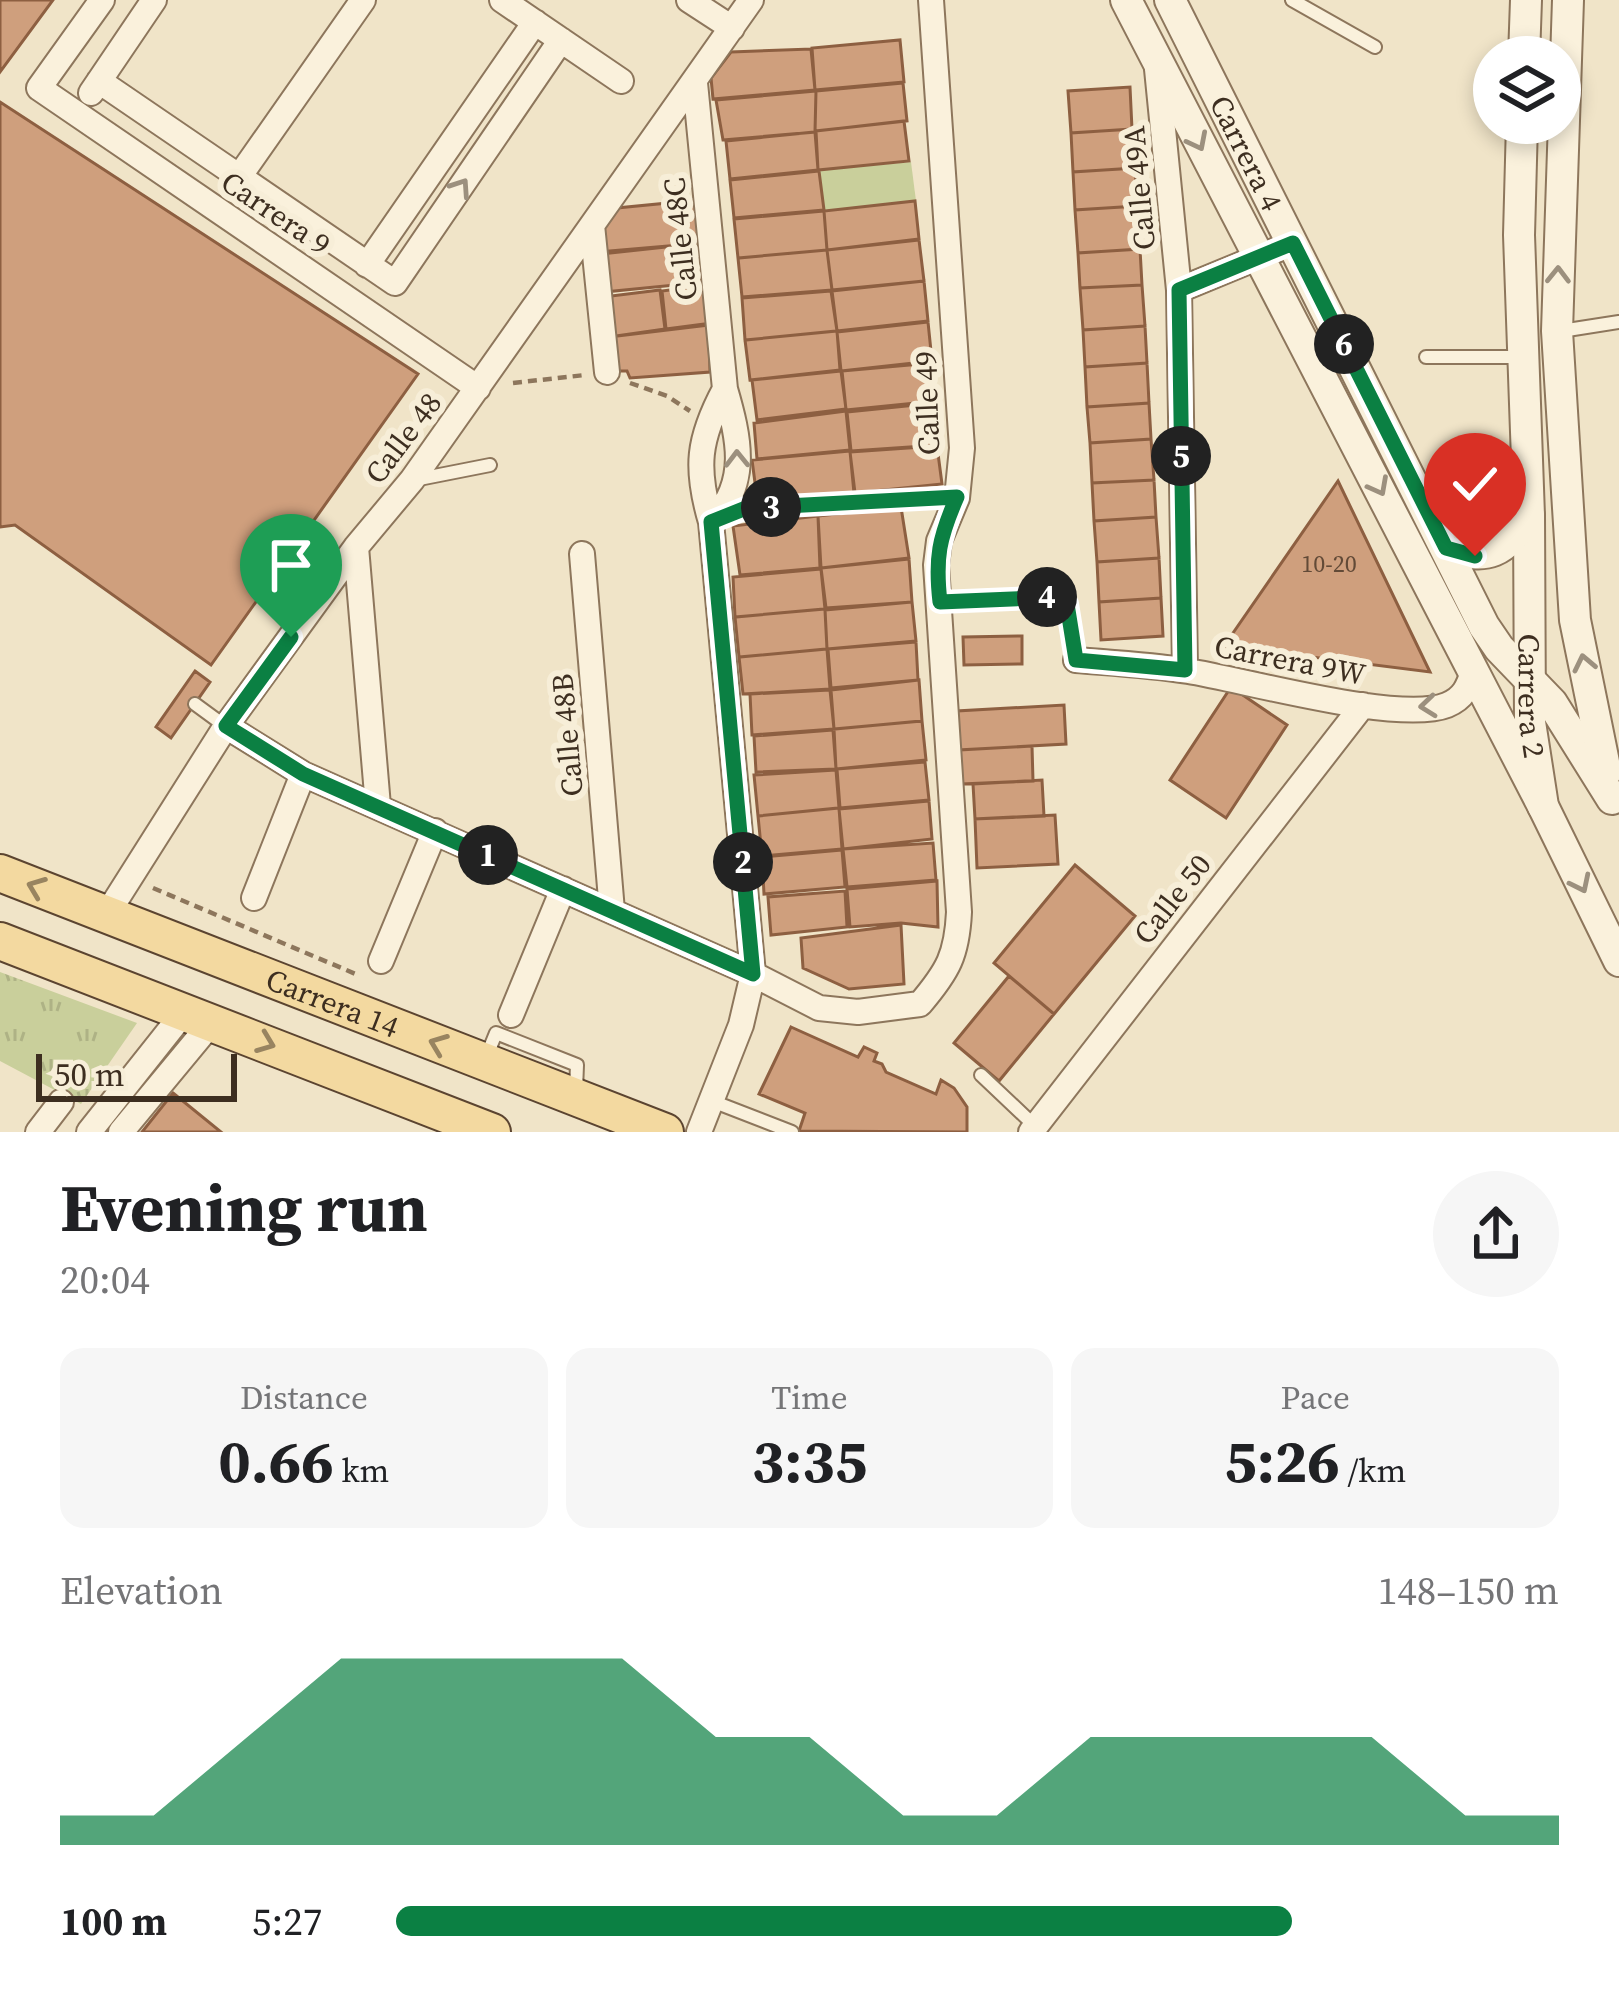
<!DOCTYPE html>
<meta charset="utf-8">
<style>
:root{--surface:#fff;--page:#f6f6f6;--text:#202124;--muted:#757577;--accent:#0b8043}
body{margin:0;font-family:"Source Serif 4",serif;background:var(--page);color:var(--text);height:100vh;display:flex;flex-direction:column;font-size:45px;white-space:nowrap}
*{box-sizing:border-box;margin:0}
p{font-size:39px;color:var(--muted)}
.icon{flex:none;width:66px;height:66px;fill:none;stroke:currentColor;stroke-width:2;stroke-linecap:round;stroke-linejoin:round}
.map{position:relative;height:1132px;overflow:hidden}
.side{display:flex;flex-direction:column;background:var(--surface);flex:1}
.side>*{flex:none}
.controls{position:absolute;left:1473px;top:36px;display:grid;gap:24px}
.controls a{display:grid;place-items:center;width:108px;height:108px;border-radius:50%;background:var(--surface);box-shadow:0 6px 18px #0003;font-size:60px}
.scale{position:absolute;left:36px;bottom:30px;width:201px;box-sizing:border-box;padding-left:12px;border:6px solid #3d2e20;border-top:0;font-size:33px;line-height:42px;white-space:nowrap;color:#3d2e20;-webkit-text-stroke:9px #f7eed8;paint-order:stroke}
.pin{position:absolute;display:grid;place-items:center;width:102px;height:102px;color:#fff;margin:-123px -51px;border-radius:50% 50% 50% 0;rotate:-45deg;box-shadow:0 0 12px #0007}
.pin .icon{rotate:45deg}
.km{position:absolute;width:60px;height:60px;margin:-30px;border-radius:50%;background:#222;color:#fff;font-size:33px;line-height:60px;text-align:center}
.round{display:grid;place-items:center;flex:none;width:126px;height:126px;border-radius:63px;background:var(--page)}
.headline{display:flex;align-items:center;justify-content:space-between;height:204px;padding:0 60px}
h1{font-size:66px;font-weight:700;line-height:90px}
.figures{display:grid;grid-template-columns:repeat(3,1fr);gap:18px;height:204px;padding:12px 60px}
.figures div{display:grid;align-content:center;border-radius:24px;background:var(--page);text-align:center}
.figures b{font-size:60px;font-weight:700}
.figures small{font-size:33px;font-weight:400}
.figures p{font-size:33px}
.chart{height:336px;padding:24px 60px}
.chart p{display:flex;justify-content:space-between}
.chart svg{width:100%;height:216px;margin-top:12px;fill:var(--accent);opacity:.7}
ul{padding:0 60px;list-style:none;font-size:39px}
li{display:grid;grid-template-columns:192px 144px 1fr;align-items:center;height:90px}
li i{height:30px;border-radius:15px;background:var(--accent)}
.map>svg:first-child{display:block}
.grass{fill:#c9cf9b}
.park{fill:url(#park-tufts)}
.building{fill:#cf9f7d;stroke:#8d5f41;stroke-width:3}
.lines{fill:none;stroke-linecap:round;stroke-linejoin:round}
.service-casing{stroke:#8d765c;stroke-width:16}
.minor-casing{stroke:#8d765c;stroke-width:28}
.tertiary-casing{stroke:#8d765c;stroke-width:34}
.primary-casing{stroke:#5b4430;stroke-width:40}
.path{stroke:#8d765c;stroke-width:4.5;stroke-dasharray:9 6;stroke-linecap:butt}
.service{stroke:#faf1dc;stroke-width:12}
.minor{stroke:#faf1dc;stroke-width:24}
.tertiary{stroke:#faf1dc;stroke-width:30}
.primary{stroke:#f3d9a0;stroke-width:36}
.oneway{stroke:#9c907e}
.oneway2{stroke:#988460}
.route-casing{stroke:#fff;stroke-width:24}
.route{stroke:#0b8043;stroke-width:15}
.labels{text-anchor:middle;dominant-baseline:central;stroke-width:12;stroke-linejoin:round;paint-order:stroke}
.number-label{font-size:24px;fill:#624a37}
.street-label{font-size:30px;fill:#3d2e20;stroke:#f7eed8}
</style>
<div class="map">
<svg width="1619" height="1132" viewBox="0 0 1619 1132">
<defs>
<pattern id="park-tufts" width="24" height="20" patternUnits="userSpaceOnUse" patternTransform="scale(3)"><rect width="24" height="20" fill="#c9cf9b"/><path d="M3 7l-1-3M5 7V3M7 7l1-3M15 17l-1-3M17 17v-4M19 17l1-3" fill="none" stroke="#aeb285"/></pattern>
</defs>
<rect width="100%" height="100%" fill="#f0e4c8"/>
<!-- grass -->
<path class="grass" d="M911,162L916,201L824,210L820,170Z"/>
<!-- park -->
<path class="park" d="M0,972L137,1023L81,1104L0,1061Z"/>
<!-- building -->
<path class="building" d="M0,0H53L0,72Z
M900,40L904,82L815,90L812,48Z
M811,49L815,90L713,99L711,78L731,52Z
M903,83L907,121L815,131L816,91Z
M1130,87L1132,129L1071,133L1068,91Z
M816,91L815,132L723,140L716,100Z
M0,102L418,374L211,665L15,525L0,527Z
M904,121L909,161L818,170L816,131Z
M1132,129L1135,168L1073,172L1071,133Z
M815,132L818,170L730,179L726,141Z
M1135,168L1137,206L1075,210L1073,172Z
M819,171L824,210L734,218L730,180Z
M699,200L703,243L598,252L597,234L617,208Z
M915,201L919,239L827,250L824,211Z
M1137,206L1140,249L1078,253L1075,210Z
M824,211L827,250L738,258L734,219Z
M919,240L924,281L832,290L827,250Z
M703,243L706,282L604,292L601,254Z
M1140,249L1142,285L1080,288L1078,253Z
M827,250L832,290L742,297L738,258Z
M924,281L928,321L837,331L832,291Z
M708,285L712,323L666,329L662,291Z
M1142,285L1145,326L1083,330L1080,288Z
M660,290L665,329L609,337L603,297Z
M831,291L837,331L745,340L742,298Z
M928,322L932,361L841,371L837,332Z
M709,325L710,372L630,378L627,371H612L609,337Z
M1145,326L1147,363L1085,367L1083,330Z
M837,331L840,370L750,380L745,340Z
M932,363L936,401L846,410L842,371Z
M1147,363L1149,403L1087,407L1085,367Z
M841,371L846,409L757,420L752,380Z
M936,403L939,445L851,451L847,412Z
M1149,403L1151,439L1090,443L1087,407Z
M846,411L850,450L757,459L754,423Z
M1151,439L1154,480L1092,483L1090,443Z
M937,446L942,484L855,493L850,452Z
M850,451L854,493L757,498L752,460Z
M1154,480L1156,517L1094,521L1092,483Z
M1338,481L1430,672L1224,646Z
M901,507L909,558L821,568L818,516Z
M818,516L820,568L740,575L733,526Z
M1156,517L1159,558L1097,562L1094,521Z
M1159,558L1161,598L1099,602L1097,562Z
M909,559L912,602L826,608L821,568Z
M821,569L825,609L735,617L733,577Z
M1161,598L1163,636L1101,640L1099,602Z
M912,602L916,641L827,649L825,610Z
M825,609L827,649L739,657L735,617Z
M1022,636V664L964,665L963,637Z
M916,642L918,680L831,688L828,649Z
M827,649L830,689L743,694L739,657Z
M195,671L210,682L171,738L156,727Z
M919,680L922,721L834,729L831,690Z
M1231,687L1287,725L1226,818L1170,780Z
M830,690L834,729L752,735L750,694Z
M1064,705L1066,744L959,750L957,711Z
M922,721L926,760L836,769L834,729Z
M833,730L836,769L756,772L754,736Z
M1032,746L1033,781L961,784L959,750Z
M925,762L929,800L840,808L837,769Z
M836,770L839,808L758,816L754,775Z
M1042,780L1044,816L975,819L973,784Z
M929,801L932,839L843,849L839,809Z
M839,808L842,849L762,856L758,816Z
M1055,815L1058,864L977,868L975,819Z
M933,843L936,880L847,887L843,849Z
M842,850L845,887L764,894L762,857Z
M1075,865L1135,916L1054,1014L994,963Z
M937,881L938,927L901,923L850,927L847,889Z
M845,891L847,927L771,935L768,897Z
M901,925L904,984L849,989L803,968L801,938Z
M1009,976L1054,1014L999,1081L954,1043Z
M791,1027L858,1057L864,1047L877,1053L874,1061L882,1064L886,1072L936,1094L941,1080L954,1088L967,1107V1132L799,1131L805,1113L759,1094Z
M173,1093L221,1132H142Z"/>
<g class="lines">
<defs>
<path id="service" d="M1292,0L1375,47
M1561,331L1619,322
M1426,357H1521
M414,480L490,465
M195,704L225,726
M485,1060L496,1033L577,1065L576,1090
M981,1075L1036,1127
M712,1101L792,1132"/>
<path id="minor" d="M102,0L39,88L478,388
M502,0L621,81
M689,0L732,28
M1157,69L1179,290L1185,670
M99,81L395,283L561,40
M695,83L725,389C739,437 750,484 711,522
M91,93L154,0
M239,177L363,0
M592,225L607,372
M367,265L535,22
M1179,290L1293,243
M356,547L378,806
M582,554L612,911
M1076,660C1113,663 1151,665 1188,671C1245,680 1399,724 1447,705C1464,698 1468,687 1474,670
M226,726L303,774L753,974L819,1008L858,1012L920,1004C948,971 957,955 959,912L936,565L939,541L957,498L962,448L931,0
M254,898L303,774
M107,914L226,726L356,547L412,480L751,0
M381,961L435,831
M511,1015L563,889
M38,1132L61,1102
M89,1132L185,1011
M121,1132L212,1022
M699,1132L741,1025L753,974L711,522C695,468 698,439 725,389
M1031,1132L1363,705"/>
<g id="tertiary">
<path d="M1126,0L1543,806"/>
<path id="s1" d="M1170,0L1484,626L1499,648L1552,703L1612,799"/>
<path d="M1568,0L1557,331L1575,620L1606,772"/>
<path d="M1524,57L1526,0"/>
<path id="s2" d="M1522,123L1519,235L1529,516L1530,722L1543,806L1619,961"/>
<path d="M1446,547C1490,561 1502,553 1529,516"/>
</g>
<g id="primary">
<path id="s3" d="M0,873L665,1132"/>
<path d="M0,941L492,1132"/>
</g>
</defs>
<!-- service casing -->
<use href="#service" class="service-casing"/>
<!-- minor casing -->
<use href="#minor" class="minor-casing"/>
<!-- tertiary casing -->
<use href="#tertiary" class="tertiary-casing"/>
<!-- primary casing -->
<use href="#primary" class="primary-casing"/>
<!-- path -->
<path class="path" d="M513,383L585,375
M630,383L667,396L690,411
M753,508L928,499
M963,601L1056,597L1068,604L1074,635
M153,888L358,975"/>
<!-- service -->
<use href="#service" class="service"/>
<!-- minor -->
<use href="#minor" class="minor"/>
<!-- tertiary -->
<use href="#tertiary" class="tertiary"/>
<!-- primary -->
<use href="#primary" class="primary"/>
</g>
<!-- one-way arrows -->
<defs><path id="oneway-chevron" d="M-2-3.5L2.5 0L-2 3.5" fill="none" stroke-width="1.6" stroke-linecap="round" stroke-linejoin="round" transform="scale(3)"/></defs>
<g class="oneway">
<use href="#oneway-chevron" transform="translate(1198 142) rotate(63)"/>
<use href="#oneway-chevron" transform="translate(461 187) rotate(-56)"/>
<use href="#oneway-chevron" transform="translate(1558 275) rotate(-89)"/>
<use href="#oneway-chevron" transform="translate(737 459) rotate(-91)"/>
<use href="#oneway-chevron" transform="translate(1379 487) rotate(62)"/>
<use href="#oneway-chevron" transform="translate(1584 663) rotate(-102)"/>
<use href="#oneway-chevron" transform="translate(1428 706) rotate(174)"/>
<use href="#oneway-chevron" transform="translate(1581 884) rotate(64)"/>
</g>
<g class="oneway2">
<use href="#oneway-chevron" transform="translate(36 887) rotate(-159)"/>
<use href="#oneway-chevron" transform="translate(266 1043) rotate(21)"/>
<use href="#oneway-chevron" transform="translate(438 1044) rotate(-159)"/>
</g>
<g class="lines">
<defs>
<path id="route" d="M291,637L226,726L303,774L753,974L711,522L746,508L957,497C939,538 935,558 940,602L1056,597L1067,604L1076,660L1185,670L1179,290L1293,243L1446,548L1475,556"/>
</defs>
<!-- route casing -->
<use href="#route" class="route-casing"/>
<!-- route -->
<use href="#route" class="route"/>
</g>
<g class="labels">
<!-- number labels -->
<g class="number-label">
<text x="1329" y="563">10-20</text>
</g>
<!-- street labels -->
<g class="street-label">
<text stroke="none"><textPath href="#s1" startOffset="171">Carrera 4</textPath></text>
<text transform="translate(1139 188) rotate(-95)">Calle 49A</text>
<text transform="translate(276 213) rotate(34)">Carrera 9</text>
<text transform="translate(680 239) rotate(-96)">Calle 48C</text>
<text transform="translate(927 403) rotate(-92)">Calle 49</text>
<text transform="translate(403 438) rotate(-53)">Calle 48</text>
<text transform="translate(1290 660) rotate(11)">Carrera 9W</text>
<text stroke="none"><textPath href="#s2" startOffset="573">Carrera 2</textPath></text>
<text transform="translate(567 735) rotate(-95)">Calle 48B</text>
<text transform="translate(1172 899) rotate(-52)">Calle 50</text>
<text stroke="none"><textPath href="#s3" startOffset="357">Carrera 14</textPath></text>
</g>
</g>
</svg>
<div class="controls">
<a><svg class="icon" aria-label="layers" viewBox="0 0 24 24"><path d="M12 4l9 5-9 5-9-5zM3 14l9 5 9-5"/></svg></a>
</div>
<div class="scale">50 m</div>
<div class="pin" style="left:291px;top:637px;background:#1e9e55"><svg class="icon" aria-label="arrive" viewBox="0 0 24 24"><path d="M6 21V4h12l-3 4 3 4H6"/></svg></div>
<div class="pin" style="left:1475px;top:556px;background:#d93025"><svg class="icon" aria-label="check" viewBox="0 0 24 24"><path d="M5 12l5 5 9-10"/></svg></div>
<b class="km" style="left:488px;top:855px">1</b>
<b class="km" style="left:743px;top:862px">2</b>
<b class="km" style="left:771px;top:507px">3</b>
<b class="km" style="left:1047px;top:597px">4</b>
<b class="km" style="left:1181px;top:456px">5</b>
<b class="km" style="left:1344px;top:344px">6</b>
</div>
<section class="side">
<div class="headline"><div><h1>Evening run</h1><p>20:04</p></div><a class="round"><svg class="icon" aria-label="share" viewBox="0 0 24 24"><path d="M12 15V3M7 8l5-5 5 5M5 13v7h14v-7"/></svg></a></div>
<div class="figures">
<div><p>Distance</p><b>0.66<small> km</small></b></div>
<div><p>Time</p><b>3:35</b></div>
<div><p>Pace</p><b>5:26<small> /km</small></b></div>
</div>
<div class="chart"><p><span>Elevation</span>148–150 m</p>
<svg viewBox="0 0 160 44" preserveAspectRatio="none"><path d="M0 44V38L10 38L20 22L30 6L40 6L50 6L60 6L70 22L80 22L90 38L100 38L110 22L120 22L130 22L140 22L150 38L160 38V44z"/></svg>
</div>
<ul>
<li><b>100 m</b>5:27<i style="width:77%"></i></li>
</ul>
</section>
